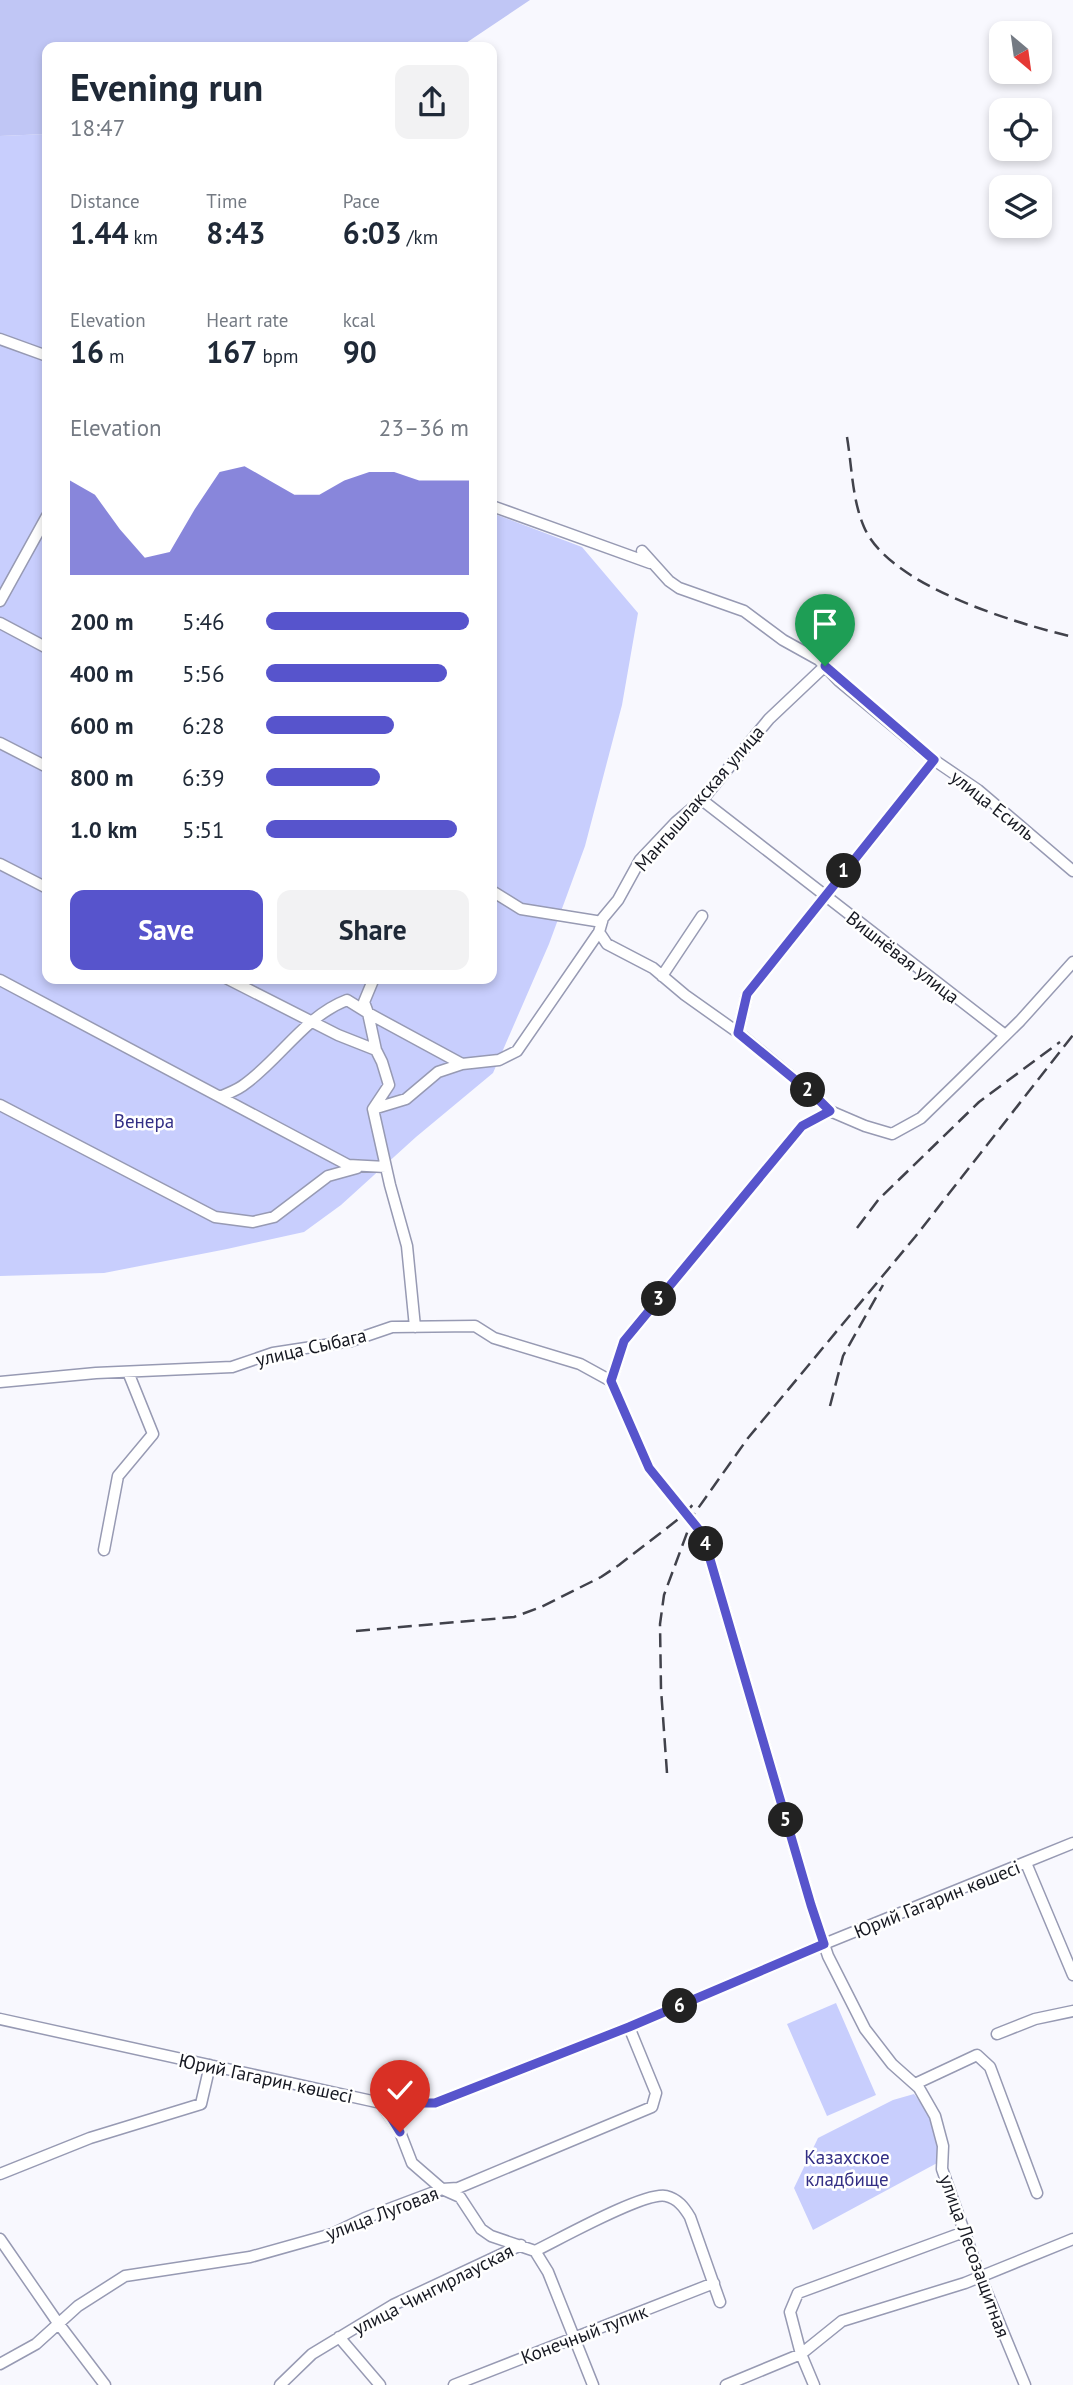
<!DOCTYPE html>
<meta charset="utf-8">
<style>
:root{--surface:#fff;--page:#f2f2f3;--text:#1f2937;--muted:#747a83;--accent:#5754cc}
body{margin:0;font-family:"PT Sans",sans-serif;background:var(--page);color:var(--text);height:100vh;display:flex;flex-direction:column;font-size:26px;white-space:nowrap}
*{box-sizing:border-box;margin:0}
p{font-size:23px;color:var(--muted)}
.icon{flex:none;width:38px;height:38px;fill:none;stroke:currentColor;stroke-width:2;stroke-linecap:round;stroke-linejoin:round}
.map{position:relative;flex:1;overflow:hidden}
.panel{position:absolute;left:42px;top:42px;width:455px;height:942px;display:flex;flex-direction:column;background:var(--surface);border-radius:14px;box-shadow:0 4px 10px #0003}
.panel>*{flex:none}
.needle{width:46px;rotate:151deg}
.buttons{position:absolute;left:989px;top:21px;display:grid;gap:14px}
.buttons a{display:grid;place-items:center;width:63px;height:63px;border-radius:14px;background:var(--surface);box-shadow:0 4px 10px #0003;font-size:35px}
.pin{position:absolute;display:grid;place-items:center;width:60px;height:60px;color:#fff;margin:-72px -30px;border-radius:50% 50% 50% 0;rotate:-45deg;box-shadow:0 0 7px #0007}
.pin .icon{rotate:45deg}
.km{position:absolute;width:35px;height:35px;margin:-18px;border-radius:50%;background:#222;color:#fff;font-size:19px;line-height:35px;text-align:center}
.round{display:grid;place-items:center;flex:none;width:74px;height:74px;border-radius:14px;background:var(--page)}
.summary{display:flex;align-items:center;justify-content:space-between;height:119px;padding:0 28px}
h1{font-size:38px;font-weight:600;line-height:52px}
.stats{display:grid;grid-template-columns:repeat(3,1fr);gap:10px;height:119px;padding:7px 28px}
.stats div{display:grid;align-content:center}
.stats b{font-size:30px;font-weight:600}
.stats small{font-size:19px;font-weight:400}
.stats p{font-size:19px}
.chart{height:196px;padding:14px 28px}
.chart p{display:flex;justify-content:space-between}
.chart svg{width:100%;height:126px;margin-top:7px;fill:var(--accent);opacity:.7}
.cta{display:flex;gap:14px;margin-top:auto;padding:14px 28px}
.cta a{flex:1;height:80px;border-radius:14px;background:var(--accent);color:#fff;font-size:28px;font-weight:600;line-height:80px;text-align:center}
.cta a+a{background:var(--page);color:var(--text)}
ul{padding:0 28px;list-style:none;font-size:23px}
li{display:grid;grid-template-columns:112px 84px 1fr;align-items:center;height:52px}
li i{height:18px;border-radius:9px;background:var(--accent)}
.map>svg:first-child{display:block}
.green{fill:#c8cefd}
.forest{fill:#c0c6f5}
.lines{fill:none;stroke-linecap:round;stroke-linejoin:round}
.street-casing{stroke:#979ab3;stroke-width:13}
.street{stroke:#fff;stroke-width:10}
.rail{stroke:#41424b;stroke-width:2.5;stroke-dasharray:14 7;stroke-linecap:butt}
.route-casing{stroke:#fff;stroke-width:14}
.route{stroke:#5754cc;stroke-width:9}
.labels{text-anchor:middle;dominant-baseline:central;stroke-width:5;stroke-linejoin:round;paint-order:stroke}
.street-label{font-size:19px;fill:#171922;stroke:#fff}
.park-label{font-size:19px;fill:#332f85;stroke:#fff}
</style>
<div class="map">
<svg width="1073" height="2385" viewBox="0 0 1073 2385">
<rect width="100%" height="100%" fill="#f8f8fe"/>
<!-- green -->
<path class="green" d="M47,134V978H492V513L582,547L638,613L622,705L585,846L549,944L493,1073L416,1137L341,1205L304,1232L227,1249L104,1273L0,1276V136Z
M836,2003L876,2095L827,2116L787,2024Z
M914,2094C932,2116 937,2134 939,2162L813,2230L794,2188L818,2138L893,2100Z"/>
<!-- forest -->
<path class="forest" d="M0,0H530L460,47H47V134L0,136Z"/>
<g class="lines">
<defs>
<path id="street" d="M0,339L47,356
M492,506L650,563
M642,551L669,581L679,588L744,611L783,640L819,660L839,681L934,760L978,790L1073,871
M0,601L47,516
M0,623L47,648
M825,666L769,719L702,800L676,822L640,860L618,900L603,918L599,932L607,944L653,968L685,995L740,1034L816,1097L830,1111L865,1126L892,1134L921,1118L958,1082L1020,1021L1073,962
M0,743L47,767
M702,800L1005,1035
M0,864L47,888
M492,891L521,909L602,922
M662,976L702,916
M226,978L338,1035L376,1050L382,1062L389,1085L373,1109L390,1185L407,1246L415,1327
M374,978L364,1002L368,1013L462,1064
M0,980L348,1165L386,1167
M738,1033L747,994L934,760
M220,1097C228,1093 238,1090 245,1084C280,1059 305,1016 347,1000L368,1013L376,1050
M0,1105L215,1217L253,1222L274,1217L328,1176L357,1168
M373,1109L406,1099L438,1072L462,1064L499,1060L517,1051L599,932
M830,1111L802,1126L624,1341L611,1381L649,1468L700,1531L705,1542L811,1905L828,1956L865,2029L892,2064L919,2088L935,2116L943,2146L942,2169L980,2276L1025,2385
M0,1382L96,1373L232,1367L273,1353L351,1341L392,1327L475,1326L494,1338L580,1364L611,1381
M104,1550L118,1476L153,1434L128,1372
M1026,1863L1073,1975
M0,2019L381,2103H435L629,2027L824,1944L1073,1843
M997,2034L1035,2019L1073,2011
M915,2084L977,2055L990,2067L1037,2193
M381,2103L400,2132L412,2163L442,2189L460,2197L481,2229L491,2236L535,2251L548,2272L593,2385
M0,2174L90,2138L201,2104L210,2065
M0,2239L58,2323L105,2385
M535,2251C558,2240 645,2191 666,2196C678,2199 684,2207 690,2217L720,2302
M339,2337L380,2385
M0,2364L36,2344L78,2306L125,2276L250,2257L332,2234L365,2218L442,2189L458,2188L652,2107L656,2093L629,2027
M280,2385L312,2354L393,2305L521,2245
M454,2385L714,2283
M726,2385L801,2354L842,2321L965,2283L1073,2239
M814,2385L801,2354L790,2312L798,2293L964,2232"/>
</defs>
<!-- street casing -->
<use href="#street" class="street-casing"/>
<!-- street -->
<use href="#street" class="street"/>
<!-- rail -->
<path class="rail" d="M847,437C852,467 852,499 864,527C889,586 1015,623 1073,637
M857,1228L879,1199L979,1102L1060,1042
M830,1406L843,1356L883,1285
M356,1631L514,1617L541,1607L601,1577L619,1565L685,1514L694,1503
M667,1773L661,1689L660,1624L664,1595L694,1514L748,1438L915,1237L1073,1035"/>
</g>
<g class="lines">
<defs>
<path id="route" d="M400,2132L382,2103H435L629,2027L824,1944L811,1905L705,1542L700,1531L649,1468L611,1381L624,1341L802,1126L830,1111L816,1097L738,1033L747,994L934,760L825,666"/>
</defs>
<!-- route casing -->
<use href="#route" class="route-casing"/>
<!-- route -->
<use href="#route" class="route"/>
</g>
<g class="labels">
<!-- street labels -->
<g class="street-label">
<text transform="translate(699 798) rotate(-49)">Мангышлакская улица</text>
<text transform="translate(993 805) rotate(38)">улица Есиль</text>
<text transform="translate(903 957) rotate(38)">Вишнёвая улица</text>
<text transform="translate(311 1347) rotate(-13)">улица Сыбага</text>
<text transform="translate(937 1899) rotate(-22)">Юрий Гагарин көшесі</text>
<text transform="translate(266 2078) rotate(12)">Юрий Гагарин көшесі</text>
<text transform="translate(382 2213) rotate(-21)">улица Луговая</text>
<text transform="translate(975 2256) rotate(70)">улица Лесозащитная</text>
<text transform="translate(433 2289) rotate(-27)">улица Чингирлауская</text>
<text transform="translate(584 2334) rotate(-21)">Конечный тупик</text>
</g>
<!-- park labels -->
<g class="park-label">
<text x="144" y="1121">Венера</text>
<text x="847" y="2157">Казахское<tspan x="847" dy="22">кладбище</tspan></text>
</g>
</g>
</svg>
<div class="buttons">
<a><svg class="needle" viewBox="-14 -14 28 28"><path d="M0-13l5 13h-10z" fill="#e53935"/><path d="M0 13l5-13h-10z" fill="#747a83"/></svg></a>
<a><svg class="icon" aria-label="locate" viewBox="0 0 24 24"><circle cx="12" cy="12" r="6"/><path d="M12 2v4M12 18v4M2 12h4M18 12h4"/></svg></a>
<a><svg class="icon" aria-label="layers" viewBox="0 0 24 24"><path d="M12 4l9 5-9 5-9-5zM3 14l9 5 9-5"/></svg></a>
</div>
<div class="pin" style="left:825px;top:666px;background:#1e9e55"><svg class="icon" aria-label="arrive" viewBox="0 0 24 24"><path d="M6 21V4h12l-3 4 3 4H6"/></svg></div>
<div class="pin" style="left:400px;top:2132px;background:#d93025"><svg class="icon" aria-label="check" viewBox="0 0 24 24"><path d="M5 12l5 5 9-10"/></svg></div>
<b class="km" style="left:844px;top:871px">1</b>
<b class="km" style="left:808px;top:1090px">2</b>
<b class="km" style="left:659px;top:1299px">3</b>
<b class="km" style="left:706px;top:1544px">4</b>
<b class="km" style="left:786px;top:1820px">5</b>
<b class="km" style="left:680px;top:2006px">6</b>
<section class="panel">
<div class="summary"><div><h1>Evening run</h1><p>18:47</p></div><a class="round"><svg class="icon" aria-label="share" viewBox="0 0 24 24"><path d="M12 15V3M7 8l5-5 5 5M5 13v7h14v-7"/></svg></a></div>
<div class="stats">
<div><p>Distance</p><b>1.44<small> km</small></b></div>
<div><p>Time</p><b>8:43</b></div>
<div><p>Pace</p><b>6:03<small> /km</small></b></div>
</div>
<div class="stats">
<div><p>Elevation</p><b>16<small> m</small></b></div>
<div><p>Heart rate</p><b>167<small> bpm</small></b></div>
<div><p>kcal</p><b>90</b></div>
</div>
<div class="chart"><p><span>Elevation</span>23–36 m</p>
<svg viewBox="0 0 160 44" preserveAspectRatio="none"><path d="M0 44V11L10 16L20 28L30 38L40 36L50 21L60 8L70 6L80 11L90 16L100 16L110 11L120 8L130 8L140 11L150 11L160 11V44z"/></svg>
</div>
<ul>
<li><b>200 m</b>5:46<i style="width:100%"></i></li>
<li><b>400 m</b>5:56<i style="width:89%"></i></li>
<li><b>600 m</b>6:28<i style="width:63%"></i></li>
<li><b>800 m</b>6:39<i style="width:56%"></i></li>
<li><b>1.0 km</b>5:51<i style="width:94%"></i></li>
</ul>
<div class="cta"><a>Save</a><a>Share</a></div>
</section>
</div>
